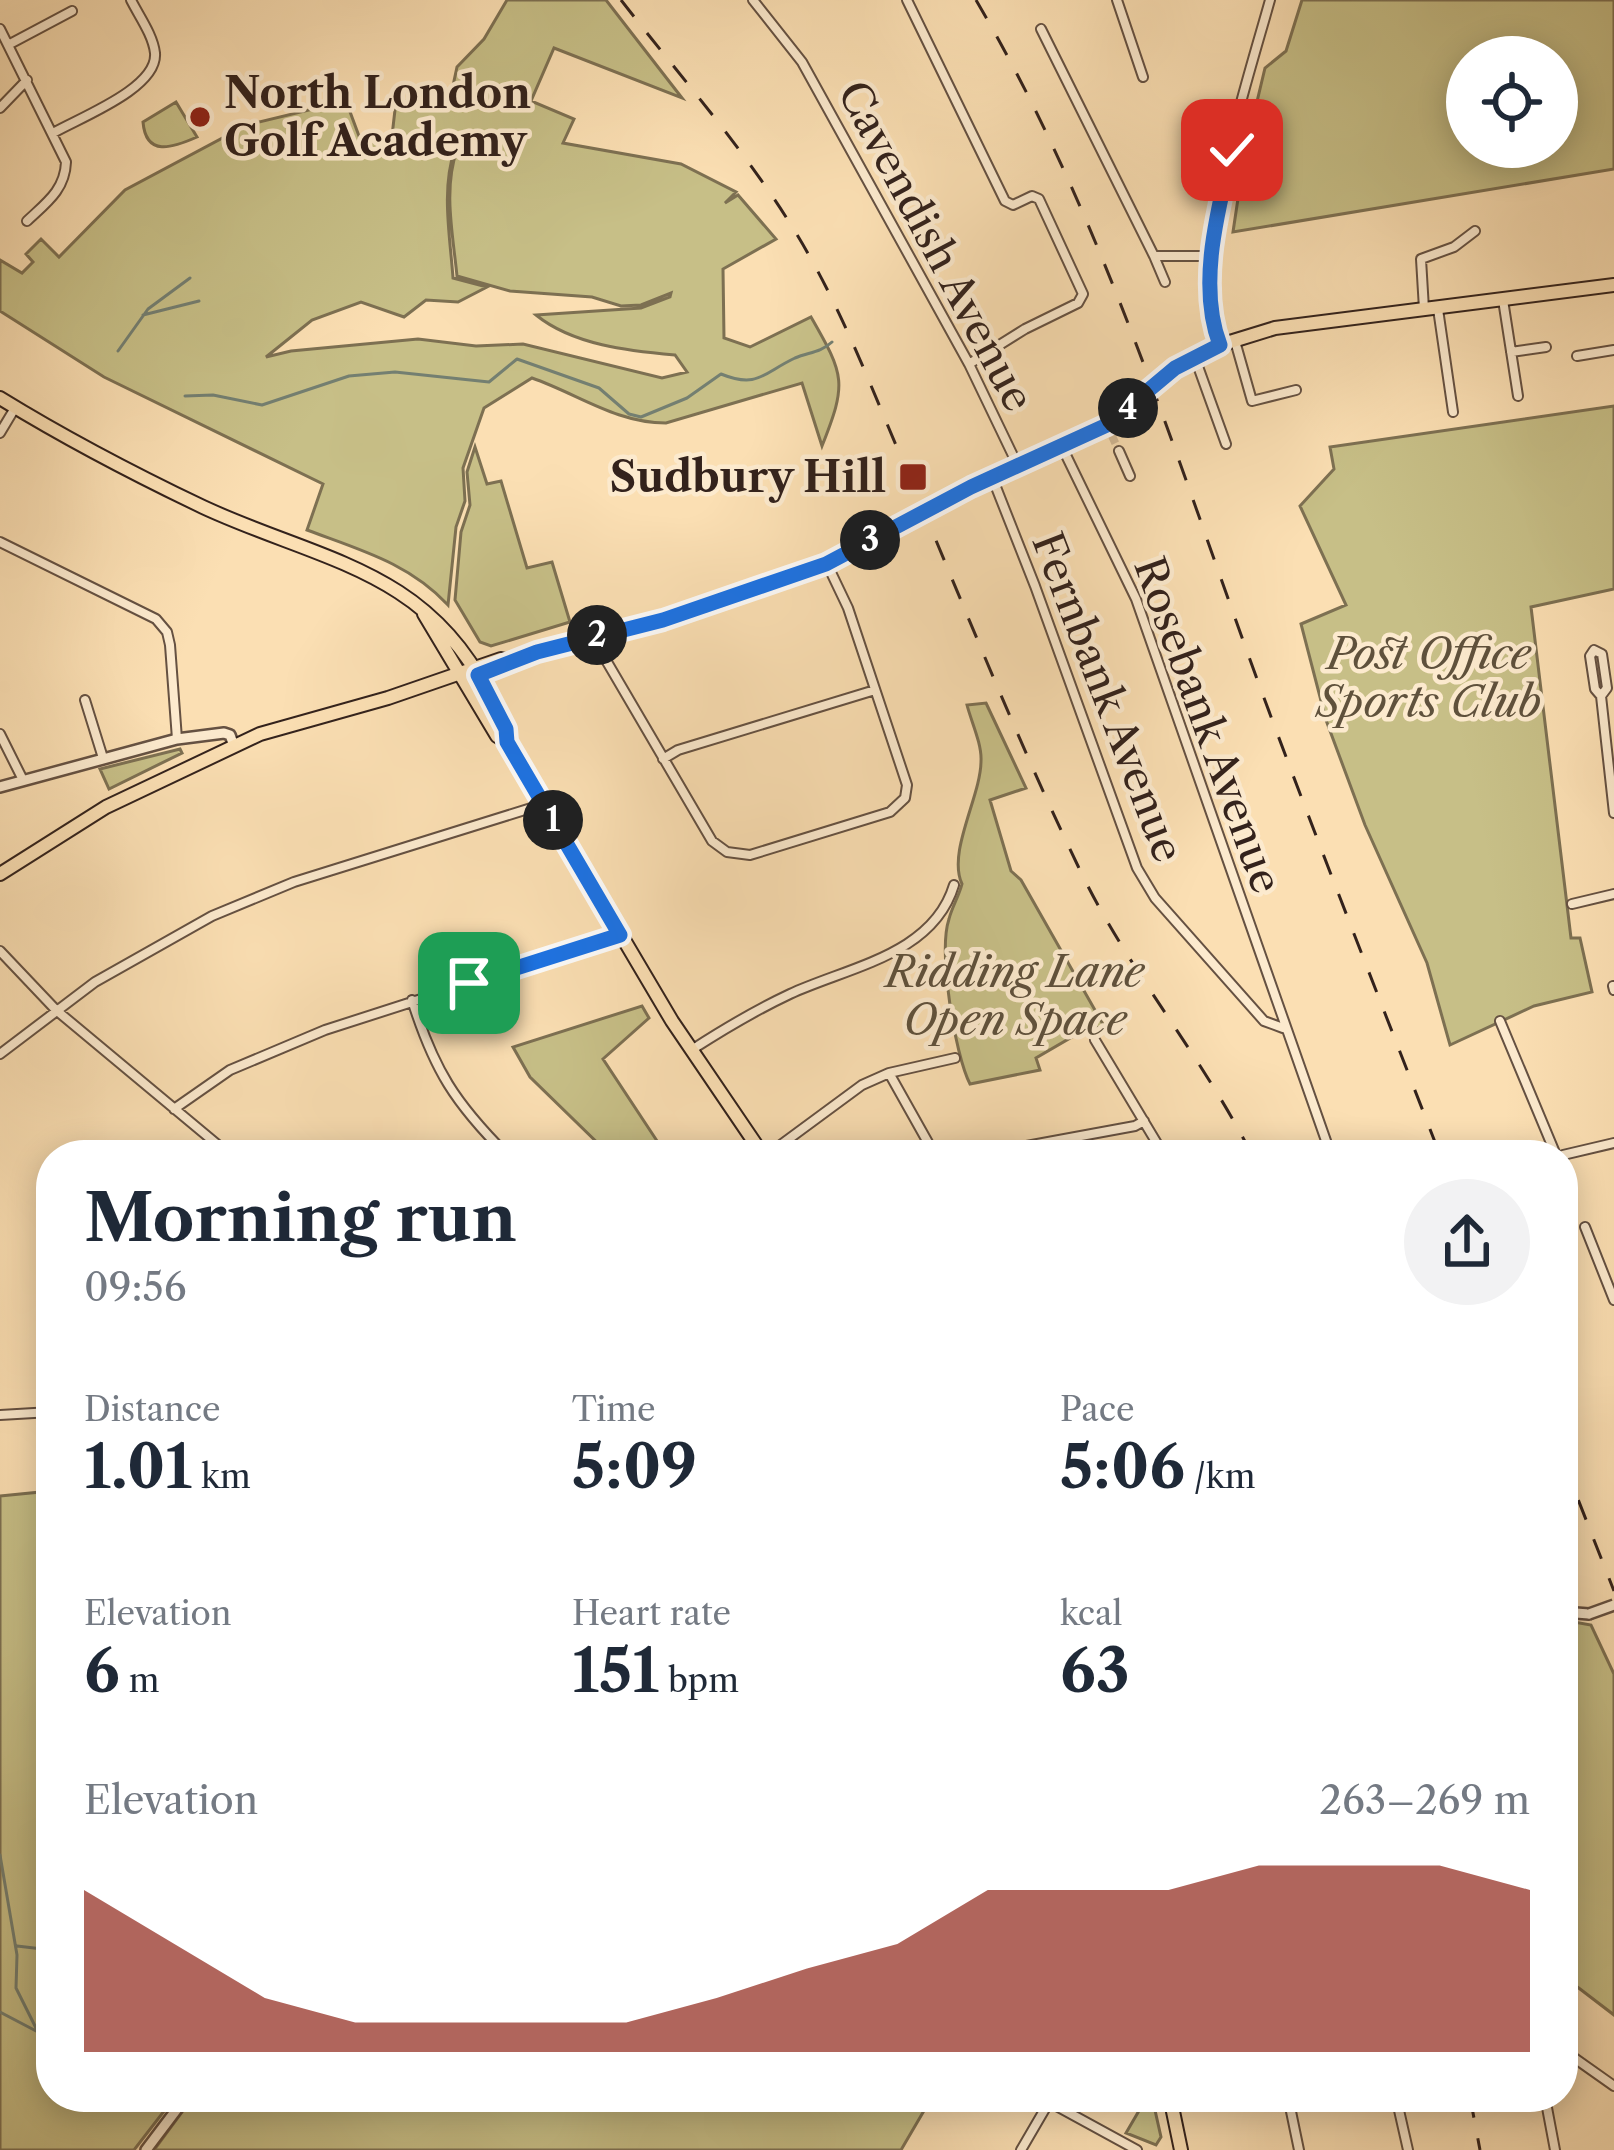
<!DOCTYPE html>
<meta charset="utf-8">
<style>
:root{--surface:#fff;--page:#f2f2f3;--text:#1f2937;--muted:#747a83;--accent:#8f2418}
body{margin:0;font-family:"Libre Caslon Text",serif;background:var(--page);color:var(--text);height:100vh;display:flex;flex-direction:column;font-size:45px;white-space:nowrap}
*{box-sizing:border-box;margin:0}
p{font-size:39px;color:var(--muted)}
.icon{flex:none;width:66px;height:66px;fill:none;stroke:currentColor;stroke-width:2;stroke-linecap:round;stroke-linejoin:round}
.map{position:relative;flex:1;overflow:hidden}
.details{position:absolute;left:36px;top:1140px;width:1542px;height:972px;display:flex;flex-direction:column;background:var(--surface);border-radius:48px;box-shadow:0 6px 30px #0003}
.details>*{flex:none}
.controls{position:absolute;left:1446px;top:36px;display:grid;gap:24px}
.controls a{display:grid;place-items:center;width:132px;height:132px;border-radius:50%;background:var(--surface);box-shadow:0 6px 30px #0003;font-size:60px}
.pin{position:absolute;display:grid;place-items:center;width:102px;height:102px;color:#fff;margin:-51px;border-radius:24px;box-shadow:0 6px 18px #0006}
.km{position:absolute;width:60px;height:60px;margin:-30px;border-radius:50%;background:#222;color:#fff;font-size:33px;line-height:60px;text-align:center}
.round{display:grid;place-items:center;flex:none;width:126px;height:126px;border-radius:63px;background:var(--page)}
.headline{display:flex;align-items:center;justify-content:space-between;height:204px;padding:0 48px}
h1{font-size:66px;font-weight:800;line-height:90px}
.figures{display:grid;grid-template-columns:repeat(3,1fr);gap:18px;height:204px;padding:12px 48px}
.figures div{display:grid;align-content:center}
.figures b{font-size:60px;font-weight:800}
.figures small{font-size:33px;font-weight:400}
.figures p{font-size:33px}
.chart{height:336px;padding:24px 48px}
.chart p{display:flex;justify-content:space-between}
.chart svg{width:100%;height:216px;margin-top:12px;fill:var(--accent);opacity:.7}
.map>svg:first-child{display:block}
.green{fill:#c7bf87;stroke:#7d7052;stroke-width:3;fill-rule:evenodd}
.lines{fill:none;stroke-linecap:round;stroke-linejoin:round}
.stream{stroke:#747f71;stroke-width:3}
.minor-tunnel{stroke:#d3b995;stroke-width:8;stroke-dasharray:8 4;stroke-linecap:butt}
.minor-casing{stroke:#655142;stroke-width:12}
.tertiary-casing{stroke:#655142;stroke-width:14}
.primary-casing{stroke:#33221c;stroke-width:16}
.minor{stroke:#fceace;stroke-width:8}
.tertiary{stroke:#fceace;stroke-width:9}
.primary{stroke:#fbdfb3;stroke-width:12}
.rail{stroke:#33221c;stroke-width:3;stroke-dasharray:21 21;stroke-linecap:butt}
.tertiary-bridge-casing{stroke:#655142;stroke-width:14;stroke-linecap:butt}
.primary-bridge-casing{stroke:#33221c;stroke-width:16;stroke-linecap:butt}
.tertiary-bridge{stroke:#fceace;stroke-width:9}
.primary-bridge{stroke:#fbdfb3;stroke-width:12}
.route-casing{stroke:#fff;stroke-width:24}
.route{stroke:#1a73e8;stroke-width:15}
.poi-dot{fill:#8f2418;stroke:#fceace;stroke-width:4.5}
.labels{text-anchor:middle;dominant-baseline:central;stroke-width:9;stroke-linejoin:round;paint-order:stroke}
.poi-label{font-size:42px;font-weight:bold;fill:#33221c;stroke:#fceace;text-anchor:start}
.street-label{font-size:42px;fill:#33221c;stroke:#fceace}
.park-label{font-size:42px;font-style:italic;fill:#5f513c;stroke:#fceace}
</style>
<div class="map">
<svg width="1614" height="2150" viewBox="0 0 1614 2150">
<rect width="100%" height="100%" fill="#fbdfb3"/>
<filter id="stains"><feTurbulence type="fractalNoise" baseFrequency=".00167" numOctaves="4"/><feColorMatrix values="0 0 0 0 .2 0 0 0 0 .09 0 0 0 0 .02 0 0 0 .5 -.17"/></filter>
<radialGradient id="worn" r=".72"><stop offset=".6" stop-color="#630" stop-opacity="0"/><stop offset="1" stop-color="#630" stop-opacity=".3"/></radialGradient>
<!-- green -->
<path class="green" d="M507,0H606L682,98L554,48L531,101L574,119L563,143L681,164L736,192L725,203L738,195L776,239L723,269L724,338L750,347L811,317C845,376 847,383 822,446L802,383L666,423C616,423 578,394 532,378L484,408L463,468L465,501L456,527L448,605C409,563 360,550 307,530L323,484L104,377L0,311V260L22,273L33,262L26,254L41,239L59,257L125,190L247,125L346,101L359,136H392L396,101L444,102L451,95L457,67L484,39ZM467,145L457,150C443,189 453,235 457,276L510,291L592,297L621,306L641,305L671,293L670,297L641,308L536,315C573,345 629,351 675,355L687,372L662,378L523,344L476,346L418,339L291,351L266,357L312,320L361,302L404,317L426,300L458,302L487,287L453,278C450,235 441,190 455,148Z
M1302,0H1614V169L1233,232L1245,152L1265,68L1286,51ZM1557,57V147H1467V57Z
M176,102L197,137C172,148 146,157 143,122Z
M1614,406V589L1531,607L1571,938H1580L1592,992L1534,1006L1450,1045L1427,963L1365,825L1326,720L1301,624L1346,605L1300,506L1334,469L1330,447Z
M475,447L487,484L501,481L527,568L552,562L570,622L491,646L480,642L455,600L461,532L470,505L467,472Z
M986,703L1026,788L990,800L1011,871L1021,880L1104,1026L1079,1033L1036,1058L1040,1070L970,1084C955,1055 938,952 949,919C952,907 959,896 962,884C947,852 981,796 981,761C982,744 971,721 967,705Z
M180,749L182,753L109,789L100,769Z
M642,1006L649,1018L603,1059L665,1153L610,1155L530,1077L513,1047Z
M51,1491V2097H175L134,2150H0V1496Z
M1574,1622L1591,1625L1614,1674V2015L1563,1976V1633Z
M193,2097H932L901,2150H154Z
M1147,2097H1152L1161,2137L1156,2145L1126,2133Z"/>
<g class="lines">
<!-- stream -->
<path class="stream" d="M143,315L199,301
M118,351L148,309L190,278
M185,396L213,395L262,405L349,376L395,372L489,382L517,359L599,388L629,414L641,417L687,398L721,374C758,389 763,373 795,358C809,352 820,353 832,342
M0,1855L17,1955L16,1988L38,2032
M17,1946L51,1950
M0,2012L38,2032H51"/>
<!-- minor-tunnel -->
<path class="minor-tunnel" d="M1112,436L1119,451"/>
<defs>
<path id="minor" d="M753,0L802,62L969,364L1018,466
M907,0L1005,201L1013,205L1032,196L1039,199L1083,294L1078,303L1025,329L969,364
M1117,0L1143,77
M0,29L66,162C65,190 46,203 27,221
M1041,29L1154,256H1211
M8,45L72,11
M0,108L27,80
M53,133C81,117 158,88 155,53C153,35 139,16 131,0
M1154,256L1165,282
M1503,300L1518,396
M1424,309L1421,259L1454,247L1475,231
M1438,309L1453,412
M1235,341L1252,401L1296,390
M1220,345C1188,261 1246,86 1270,0
M1511,352L1546,347
M1577,356L1614,350
M1195,358L1226,444
M0,433L15,408
M1062,447L1136,599L1331,1155
M1119,451L1130,476
M992,477L1035,586L1137,868L1155,898L1264,1021L1283,1028
M0,542L156,619L167,632L170,645L177,739
M593,638L712,841L727,852L750,855L890,812L905,798L907,785L848,608L827,564
M1601,696L1595,689L1590,656L1594,650L1602,654L1607,688L1601,696L1614,813
M85,700L103,758
M0,734L22,778
M663,759L678,750L875,690
M1572,904L1614,894
M0,951L56,1010L230,1155
M1613,986L1614,990
M412,1000C434,1070 455,1103 507,1155
M1500,1021L1556,1155
M1095,1040L1164,1155
M693,1049C724,1029 756,1010 790,994C848,967 933,955 954,885
M0,1054L95,982L212,916L294,882L544,804
M889,1073L935,1155
M174,1109L230,1070L325,1030L620,935
M1021,1147L1135,1126L1144,1121
M767,1155L862,1085L889,1073L955,1058
M1563,1155L1614,1143
M1585,1227L1614,1300
M0,1415L51,1412
M1563,2050L1614,2086
M1040,2097L1137,2150
M1288,2097L1299,2150
M1396,2097L1408,2150
M1545,2097L1555,2150
M1021,2150L1049,2102"/>
<path id="tertiary" d="M0,787L177,739L224,733L230,735L234,746
M1563,1612L1589,1614
M146,2150L186,2097"/>
<path id="primary" d="M1165,376L1220,345L1275,328L1614,285
M0,398C65,438 134,474 203,507C317,560 424,568 487,691C496,708 506,724 507,742L672,1021L763,1155
M937,505L1107,425L1130,407
M424,614L497,736L507,742
M505,666L537,652L647,625L782,582L908,521
M0,874L106,807L260,734L388,698L501,659L511,661
M1170,2097L1181,2150"/>
</defs>
<!-- minor casing -->
<use href="#minor" class="minor-casing"/>
<!-- tertiary casing -->
<use href="#tertiary" class="tertiary-casing"/>
<!-- primary casing -->
<use href="#primary" class="primary-casing"/>
<!-- minor -->
<use href="#minor" class="minor"/>
<!-- tertiary -->
<use href="#tertiary" class="tertiary"/>
<!-- primary -->
<use href="#primary" class="primary"/>
<!-- rail -->
<path class="rail" d="M621,0C686,84 758,164 810,257C847,323 874,394 904,464C961,599 1015,735 1078,866C1126,968 1201,1054 1252,1155
M976,0C1101,213 1173,449 1257,679C1316,839 1379,997 1440,1155
M1563,1461L1614,1591
M1470,2097L1480,2150"/>
<defs>
<path id="tertiary-bridge" d="M1589,1614L1614,1605"/>
<path id="primary-bridge" d="M1130,407L1165,376
M908,521L937,505"/>
</defs>
<!-- tertiary-bridge casing -->
<use href="#tertiary-bridge" class="tertiary-bridge-casing"/>
<!-- primary-bridge casing -->
<use href="#primary-bridge" class="primary-bridge-casing"/>
<!-- tertiary-bridge -->
<use href="#tertiary-bridge" class="tertiary-bridge"/>
<!-- primary-bridge -->
<use href="#primary-bridge" class="primary-bridge"/>
</g>
<g class="lines">
<defs>
<path id="route" d="M469,983L620,935L507,742L506,729L478,675L537,652L663,620L826,564L971,487L1107,425L1175,368L1220,345C1197,285 1218,210 1232,150"/>
</defs>
<!-- route casing -->
<use href="#route" class="route-casing"/>
<!-- route -->
<use href="#route" class="route"/>
</g>
<!-- markers -->
<g class="poi-dot">
<circle cx="200" cy="117" r="12"/>
<rect x="898" y="462" width="30" height="30" rx="6"/>
</g>
<g class="labels">
<!-- poi labels -->
<g class="poi-label">
<text x="224" y="93">North London<tspan x="224" dy="48">Golf Academy</tspan></text>
<text x="886" y="477" text-anchor="end">Sudbury Hill</text>
</g>
<!-- street labels -->
<g class="street-label">
<text transform="translate(936 246) rotate(62)">Cavendish Avenue</text>
<text transform="translate(1108 697) rotate(69)">Fernbank Avenue</text>
<text transform="translate(1208 725) rotate(70)">Rosebank Avenue</text>
</g>
<!-- park labels -->
<g class="park-label">
<text x="1429" y="654">Post Office<tspan x="1429" dy="48">Sports Club</tspan></text>
<text x="1015" y="972">Ridding Lane<tspan x="1015" dy="48">Open Space</tspan></text>
</g>
</g>
<rect width="100%" height="100%" filter="url(#stains)"/>
<rect width="100%" height="100%" fill="url(#worn)"/>
</svg>
<div class="controls">
<a><svg class="icon" aria-label="locate" viewBox="0 0 24 24"><circle cx="12" cy="12" r="6"/><path d="M12 2v4M12 18v4M2 12h4M18 12h4"/></svg></a>
</div>
<div class="pin" style="left:469px;top:983px;background:#1e9e55"><svg class="icon" aria-label="arrive" viewBox="0 0 24 24"><path d="M6 21V4h12l-3 4 3 4H6"/></svg></div>
<div class="pin" style="left:1232px;top:150px;background:#d93025"><svg class="icon" aria-label="check" viewBox="0 0 24 24"><path d="M5 12l5 5 9-10"/></svg></div>
<b class="km" style="left:553px;top:820px">1</b>
<b class="km" style="left:597px;top:635px">2</b>
<b class="km" style="left:870px;top:540px">3</b>
<b class="km" style="left:1128px;top:408px">4</b>
<section class="details">
<div class="headline"><div><h1>Morning run</h1><p>09:56</p></div><a class="round"><svg class="icon" aria-label="share" viewBox="0 0 24 24"><path d="M12 15V3M7 8l5-5 5 5M5 13v7h14v-7"/></svg></a></div>
<div class="figures">
<div><p>Distance</p><b>1.01<small> km</small></b></div>
<div><p>Time</p><b>5:09</b></div>
<div><p>Pace</p><b>5:06<small> /km</small></b></div>
</div>
<div class="figures">
<div><p>Elevation</p><b>6<small> m</small></b></div>
<div><p>Heart rate</p><b>151<small> bpm</small></b></div>
<div><p>kcal</p><b>63</b></div>
</div>
<div class="chart"><p><span>Elevation</span>263–269 m</p>
<svg viewBox="0 0 160 44" preserveAspectRatio="none"><path d="M0 44V11L10 22L20 33L30 38L40 38L50 38L60 38L70 33L80 27L90 22L100 11L110 11L120 11L130 6L140 6L150 6L160 11V44z"/></svg>
</div>
</section>
</div>
